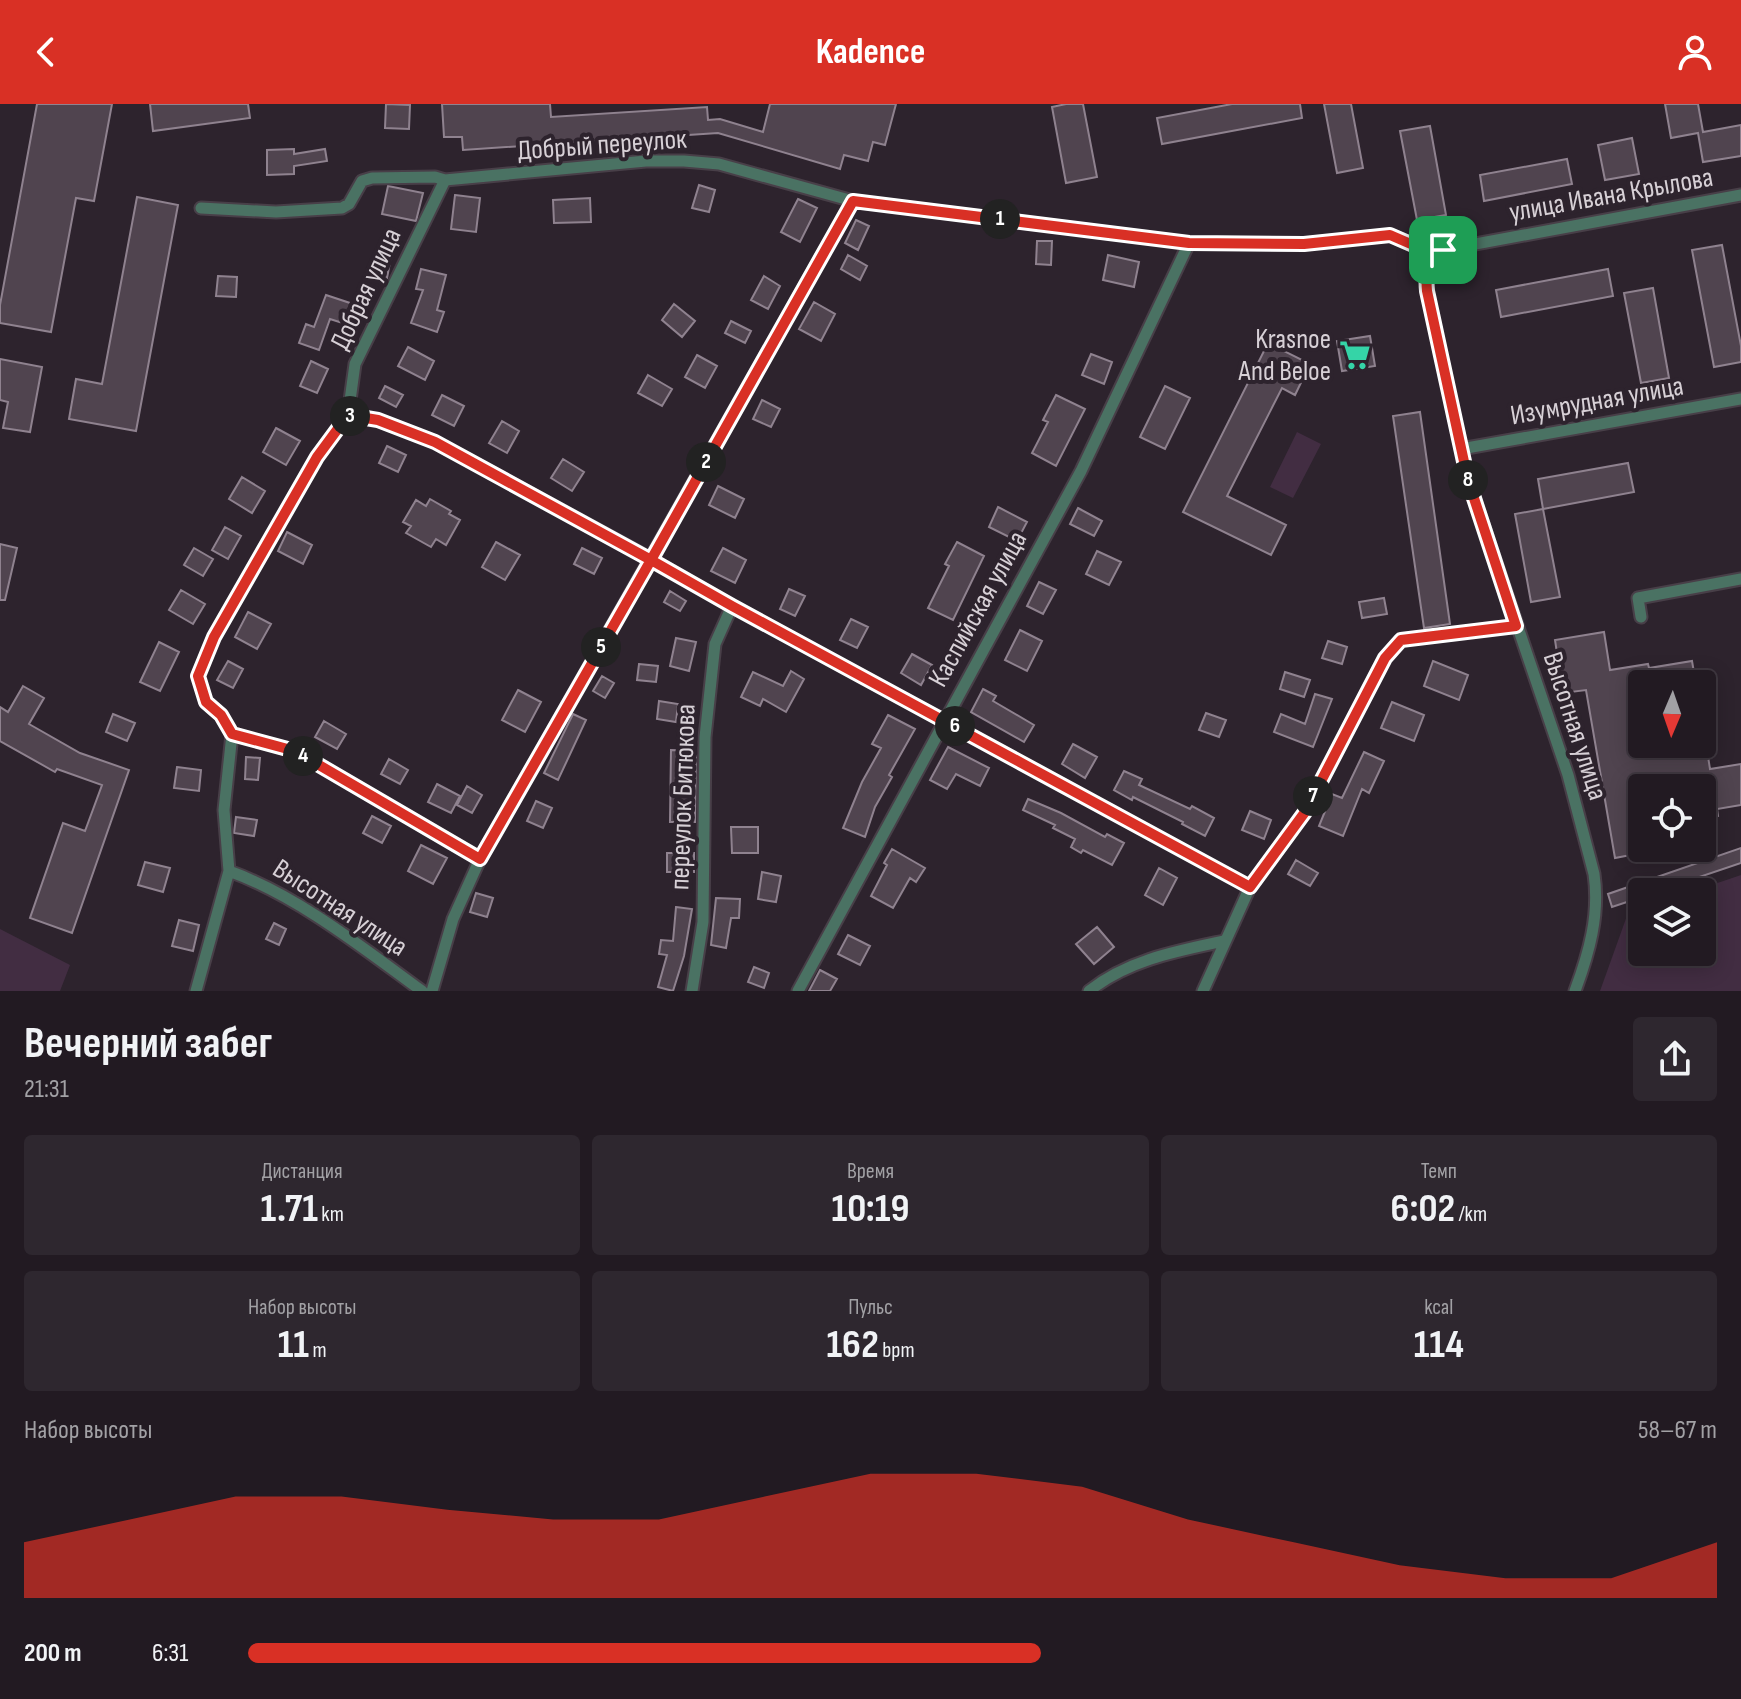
<!DOCTYPE html>
<html lang="ru">
<meta charset="utf-8">
<style>
:root{--surface:#221a22;--page:#2e272f;--text:#f1f3f6;--muted:#a2a1a5;--line:#3f3840;--accent:#d93025}
body{margin:0;font-family:"Sofia Sans Condensed",sans-serif;background:var(--page);color:var(--text);height:100vh;display:flex;flex-direction:column;font-size:30px;white-space:nowrap}
*{box-sizing:border-box;margin:0}
p{font-size:26px;color:var(--muted)}
.icon{flex:none;width:44px;height:44px;fill:none;stroke:currentColor;stroke-width:2;stroke-linecap:round;stroke-linejoin:round}
.map{position:relative;height:887px;overflow:hidden}
.details{display:flex;flex-direction:column;background:var(--surface);flex:1}
.details>*{flex:none}
.needle{width:52px;rotate:182deg}
.fabs{position:absolute;left:1628px;top:566px;display:grid;gap:16px}
.fabs a{display:grid;place-items:center;width:88px;height:88px;border-radius:8px;background:var(--surface);box-shadow:0 4px 20px #0003,0 0 0 2px var(--line);font-size:40px}
.pin{position:absolute;display:grid;place-items:center;width:68px;height:68px;color:#fff;margin:-34px;border-radius:16px;box-shadow:0 4px 12px #0006}
.km{position:absolute;width:40px;height:40px;margin:-20px;border-radius:50%;background:#222;color:#fff;font-size:22px;line-height:40px;text-align:center}
.round{display:grid;place-items:center;flex:none;width:84px;height:84px;border-radius:8px;background:var(--page)}
.head{display:flex;align-items:center;justify-content:space-between;height:136px;padding:0 24px}
h1{font-size:44px;font-weight:700;line-height:60px}
.figures{display:grid;grid-template-columns:repeat(3,1fr);gap:12px;height:136px;padding:8px 24px}
.figures div{display:grid;align-content:center;border-radius:8px;background:var(--page);text-align:center}
.figures b{font-size:40px;font-weight:700}
.figures small{font-size:22px;font-weight:400}
.figures p{font-size:22px}
.chart{height:224px;padding:16px 24px}
.chart p{display:flex;justify-content:space-between}
.chart svg{width:100%;height:144px;margin-top:8px;fill:var(--accent);opacity:.7}
ul{padding:0 24px;list-style:none;font-size:26px}
li{display:grid;grid-template-columns:128px 96px 1fr;align-items:center;height:60px}
li i{height:20px;border-radius:10px;background:var(--accent)}
header{display:flex;justify-content:space-between;align-items:center;height:104px;padding:0 24px;background:var(--accent);color:#fff;font-size:36px;font-weight:700}
.map>svg:first-child{display:block}
.green{fill:#422d42}
.building{fill:#50444f;stroke:#8f828f;stroke-width:2}
.lines{fill:none;stroke-linecap:round;stroke-linejoin:round}
.minor-casing{stroke:#483f48;stroke-width:15}
.minor{stroke:#4a7263;stroke-width:11}
.route-casing{stroke:#fff;stroke-width:16}
.route{stroke:#d93025;stroke-width:10}
.labels{text-anchor:middle;dominant-baseline:central;stroke-width:8;stroke-linejoin:round;paint-order:stroke}
.street-label{font-size:28px;fill:#d7d0d6;stroke:#2d232d}
.poi-label{font-size:28px;fill:#d7d0d6;stroke:#2d232d;text-anchor:end}
</style>
<header><svg class="icon" aria-label="back" viewBox="0 0 24 24"><path d="M15 5l-7 7 7 7"/></svg>Kadence<svg class="icon" aria-label="person" viewBox="0 0 24 24"><circle cx="12" cy="8" r="4"/><path d="M4 21q1-7 8-7t8 7"/></svg></header>
<div class="map">
<svg width="1741" height="887" viewBox="0 0 1741 887">
<rect width="100%" height="100%" fill="#2d232d"/>
<!-- green -->
<path class="green" d="M1297,328L1321,340L1293,394L1270,383Z
M1741,771V887H1600L1628,809L1642,805V848H1702V788H1691Z
M0,825L70,861L60,887H0Z"/>
<!-- building -->
<path class="building" d="M37,0H112L94,97L76,94L51,228L0,219V201Z
M150,0H248L250,14L153,27Z
M386,0L410,1L409,25L385,24Z
M442,0H550L551,13L707,3L708,16L720,15L763,28L770,0H896L885,41L873,38L868,57L844,51L840,65L718,29L463,46L462,33H444Z
M1066,0H1083L1097,73L1066,79L1052,3Z
M1232,0H1300L1302,14L1162,40L1157,14Z
M1324,0H1351L1363,64L1337,69Z
M1665,0H1698L1703,28L1741,21V52L1703,58L1698,29L1671,34Z
M1430,22L1446,111L1417,116L1400,27Z
M1632,34L1639,70L1605,76L1598,41Z
M294,45V50L325,45L327,57L294,62V70L267,71V46Z
M1567,55L1572,80L1484,97L1480,71Z
M699,81L715,86L709,108L692,104Z
M388,82L423,89L416,117L382,110Z
M455,91L480,94L476,128L451,125Z
M137,93L178,101L136,327L69,315L76,275L102,280Z
M590,94L591,118L554,119L553,96Z
M798,95L817,104L800,138L781,128Z
M856,116L869,122L858,146L845,139Z
M1037,137H1052L1051,161L1036,160Z
M1722,141L1741,242V258L1714,263L1692,146Z
M375,150L391,153L387,174L371,171Z
M848,151L867,162L860,176L841,165Z
M1108,151L1139,158L1134,183L1103,176Z
M421,165L446,171L437,206L444,208L437,228L411,219L423,186L416,185Z
M1608,165L1613,192L1501,213L1496,186Z
M218,172L237,173L236,193L216,192Z
M764,172L780,182L768,205L751,196Z
M1653,184L1669,274L1641,279L1624,189Z
M326,191L359,202L352,222L330,215L319,246L299,239L306,220L314,223Z
M814,198L835,210L821,237L799,225Z
M674,200L695,217L682,233L662,216Z
M731,217L751,227L745,239L725,229Z
M1370,232L1375,262L1342,267L1337,237Z
M1268,239L1310,260L1295,291L1282,284L1227,392L1286,421L1271,451L1183,408Z
M408,243L434,257L425,276L398,262Z
M1091,250L1112,258L1104,280L1082,271Z
M697,251L717,262L705,284L685,273Z
M0,255L42,263L30,328L3,324L8,298L0,296Z
M311,257L328,265L317,289L300,282Z
M648,271L672,285L662,302L638,289Z
M385,282L403,291L396,303L379,294Z
M1165,282L1190,294L1165,345L1140,333Z
M442,291L464,302L454,322L432,311Z
M1056,291L1085,305L1056,362L1032,349L1048,318L1043,316Z
M762,296L780,305L771,323L753,315Z
M1420,308L1450,520L1424,524L1393,312Z
M502,317L519,327L507,349L489,339Z
M276,324L300,337L286,361L263,348Z
M387,342L406,351L398,368L379,359Z
M563,355L584,368L572,387L551,374Z
M1628,359L1634,388L1543,405L1538,375Z
M242,373L265,387L252,409L229,395Z
M718,382L744,395L735,414L709,401Z
M430,395L451,407L449,410L460,416L446,441L436,435L431,443L406,429L411,422L403,418L416,396L426,402Z
M998,403L1027,418L1017,437L989,423Z
M1078,404L1102,417L1094,432L1070,420Z
M1543,405L1560,493L1531,498L1515,410Z
M225,423L241,432L228,455L212,446Z
M287,428L312,441L303,460L278,447Z
M496,438L520,451L505,476L482,463Z
M957,438L984,452L953,516L928,504L949,462L945,460Z
M0,440L17,444L5,496H0Z
M194,444L213,455L203,472L184,461Z
M582,444L602,454L594,470L574,460Z
M723,444L746,456L735,479L711,467Z
M1097,447L1121,458L1109,481L1086,470Z
M1039,478L1056,486L1043,510L1027,502Z
M789,485L805,492L795,512L780,505Z
M181,486L205,500L193,520L169,506Z
M670,487L686,497L680,507L664,498Z
M1384,494L1387,510L1362,514L1359,498Z
M248,508L271,520L257,545L235,533Z
M851,515L868,523L857,544L840,536Z
M1020,526L1042,537L1027,567L1005,556Z
M1604,528L1610,566L1648,560L1649,564L1692,557L1696,580H1642V640H1706L1710,665L1741,660V701L1717,705L1718,712L1702,715V684H1630L1641,749L1615,754L1586,586L1563,589L1555,536Z
M676,534L696,538L689,567L670,562Z
M1328,537L1347,543L1342,560L1322,554Z
M159,538L179,548L160,587L140,578Z
M912,550L932,561L921,581L901,569Z
M228,557L243,565L233,584L217,576Z
M1433,557L1468,571L1459,596L1424,582Z
M639,560L658,562L656,578L637,576Z
M791,567L804,575L786,608L763,595L760,602L741,593L753,568L783,582Z
M1285,568L1310,576L1304,593L1280,585Z
M602,572L614,579L605,594L593,587Z
M23,582L44,594L29,620L80,649L129,666L72,829L30,814L63,719L85,727L102,681L57,665L55,668L0,637V603L8,608Z
M983,585L996,592L993,597L1034,621L1024,638L971,608Z
M518,586L541,598L525,628L502,616Z
M1315,590L1332,595L1313,643L1274,628L1281,610L1305,620Z
M659,597L678,600L676,618L657,615Z
M1392,598L1424,611L1414,637L1381,624Z
M1206,609L1226,616L1219,633L1199,626Z
M113,610L135,619L127,637L106,628Z
M573,610L586,616L558,676L544,669Z
M888,611L915,625L889,671L892,673L875,703L865,733L843,724L862,678L881,644L872,640Z
M324,617L346,630L337,645L315,633Z
M1073,640L1097,653L1085,674L1062,660Z
M948,643L989,664L980,682L956,670L947,685L930,676Z
M671,646L696,647L695,718H670Z
M1364,648L1384,657L1369,689L1362,685L1343,732L1319,722L1332,690L1342,694Z
M246,653L260,654L258,676L245,675Z
M389,655L408,666L400,680L381,670Z
M177,663L201,666L199,687L174,684Z
M1124,667L1142,675L1139,681L1190,705L1192,702L1214,714L1205,732L1182,720L1183,718L1133,693L1132,696L1114,686Z
M437,680L460,692L451,709L428,698Z
M467,682L482,691L472,709L457,701Z
M1028,695L1061,709L1105,733L1107,730L1124,739L1112,761L1083,746L1081,749L1071,743L1075,735L1053,724L1055,721L1023,706Z
M536,697L552,704L543,724L527,717Z
M1250,707L1271,716L1264,735L1242,726Z
M372,712L391,722L382,739L363,729Z
M236,713L257,716L254,732L234,729Z
M731,723H758V749H732Z
M421,741L447,754L433,780L408,767Z
M1741,744V759L1655,788H1642V793L1612,803L1608,790Z
M892,745L925,764L916,778L910,774L893,804L871,792L887,761L884,759Z
M667,749H694V768H667Z
M1296,756L1318,769L1310,782L1288,770Z
M145,758L170,764L163,788L138,781Z
M1159,764L1177,774L1163,801L1145,791Z
M762,768L781,772L776,798L758,795Z
M476,789L493,794L487,813L470,808Z
M716,794L740,795L739,814H731L726,844L711,841Z
M676,803L692,805L684,852L673,887L658,883L667,851L659,850L661,836L673,837Z
M179,816L199,821L193,847L172,842Z
M274,819L286,825L279,841L266,835Z
M1097,823L1114,843L1094,860L1076,840Z
M848,831L870,842L860,861L838,850Z
M754,863L769,869L764,884L748,878Z
M820,866L837,875L830,887H809Z"/>
<g class="lines">
<defs>
<path id="minor" d="M201,104L276,108L342,104L349,100L362,77L372,74L435,73L445,76L646,57H684L719,60L853,97L1189,139L1304,140L1390,131L1420,144L1443,146L1741,91
M1443,146C1429,159 1425,167 1427,187L1468,376L1568,671L1594,770C1600,811 1589,849 1575,887
M348,311L378,316L435,338L635,446L732,502L1250,783
M1461,345L1741,295
M1641,513L1638,494L1741,475
M232,630L295,647L480,755
M229,767C298,792 363,844 422,887
M196,887L229,767L224,706L232,630L221,611L206,598L198,572L214,533L317,353L348,311L355,260L445,76
M432,887L453,815L480,755L853,97
M692,887L703,818L705,633L715,540L732,502
M798,887L1081,367L1189,139
M1089,887C1128,856 1177,847 1224,837
M1203,887L1250,783L1305,708L1385,554L1401,536L1516,522"/>
</defs>
<!-- minor casing -->
<use href="#minor" class="minor-casing"/>
<!-- minor -->
<use href="#minor" class="minor"/>
</g>
<g class="lines">
<defs>
<path id="route" d="M1443,146L1420,144L1390,131L1304,140L1189,139L853,97L651,456L435,338L378,316L348,311L317,353L214,533L198,572L206,598L221,611L232,630L295,647L480,755L651,456L732,502L1250,783L1305,708L1385,554L1401,536L1516,522L1468,376L1427,187C1425,167 1429,159 1443,146"/>
</defs>
<!-- route casing -->
<use href="#route" class="route-casing"/>
<!-- route -->
<use href="#route" class="route"/>
</g>
<!-- icons -->
<defs>
<symbol id="supermarket-bare" viewBox="-9 -9 18 18"><path d="M-6-5.5h2.5l.6 2H6L4.5 2H-2.5L-4.4-4H-6ZM-1.5 3.2a1.3 1.3 0 1 0 .1 0ZM3 3.2a1.3 1.3 0 1 0 .1 0Z" fill="#35d4a7" stroke="#2d232d" stroke-width="2.5" paint-order="stroke"/></symbol>
</defs>
<g fill-rule="evenodd">
<use href="#supermarket-bare" x="1333" y="229" width="44" height="44"/>
</g>
<g class="labels">
<!-- street labels -->
<g class="street-label">
<text transform="translate(602 41) rotate(-4)">Добрый переулок</text>
<text transform="translate(1611 91) rotate(-10)">улица Ивана Крылова</text>
<text transform="translate(366 185) rotate(-65)">Добрая улица</text>
<text transform="translate(1597 297) rotate(-10)">Изумрудная улица</text>
<text transform="translate(978 505) rotate(-61)">Каспийская улица</text>
<text transform="translate(1575 622) rotate(72)">Высотная улица</text>
<text transform="translate(683 693) rotate(-88)">переулок Битюкова</text>
<text transform="translate(340 804) rotate(33)">Высотная улица</text>
</g>
<!-- poi labels -->
<g class="poi-label">
<text x="1331" y="235">Krasnoe<tspan x="1331" dy="32">And Beloe</tspan></text>
</g>
</g>
</svg>
<div class="fabs">
<a><svg class="needle" viewBox="-14 -14 28 28"><path d="M0-13l5 13h-10z" fill="#e53935"/><path d="M0 13l5-13h-10z" fill="#a2a1a5"/></svg></a>
<a><svg class="icon" aria-label="locate" viewBox="0 0 24 24"><circle cx="12" cy="12" r="6"/><path d="M12 2v4M12 18v4M2 12h4M18 12h4"/></svg></a>
<a><svg class="icon" aria-label="layers" viewBox="0 0 24 24"><path d="M12 4l9 5-9 5-9-5zM3 14l9 5 9-5"/></svg></a>
</div>
<div class="pin" style="left:1443px;top:146px;background:#1e9e55"><svg class="icon" aria-label="arrive" viewBox="0 0 24 24"><path d="M6 21V4h12l-3 4 3 4H6"/></svg></div>
<b class="km" style="left:1000px;top:115px">1</b>
<b class="km" style="left:706px;top:358px">2</b>
<b class="km" style="left:350px;top:312px">3</b>
<b class="km" style="left:303px;top:652px">4</b>
<b class="km" style="left:601px;top:543px">5</b>
<b class="km" style="left:955px;top:622px">6</b>
<b class="km" style="left:1313px;top:692px">7</b>
<b class="km" style="left:1468px;top:376px">8</b>
</div>
<section class="details">
<div class="head"><div><h1>Вечерний забег</h1><p>21:31</p></div><a class="round"><svg class="icon" aria-label="share" viewBox="0 0 24 24"><path d="M12 15V3M7 8l5-5 5 5M5 13v7h14v-7"/></svg></a></div>
<div class="figures">
<div><p>Дистанция</p><b>1.71<small> km</small></b></div>
<div><p>Время</p><b>10:19</b></div>
<div><p>Темп</p><b>6:02<small> /km</small></b></div>
</div>
<div class="figures">
<div><p>Набор высоты</p><b>11<small> m</small></b></div>
<div><p>Пульс</p><b>162<small> bpm</small></b></div>
<div><p>kcal</p><b>114</b></div>
</div>
<div class="chart"><p><span>Набор высоты</span>58–67 m</p>
<svg viewBox="0 0 160 44" preserveAspectRatio="none"><path d="M0 44V27L10 20L20 13L30 13L40 17L50 20L60 20L70 13L80 6L90 6L100 10L110 20L120 27L130 34L140 38L150 38L160 27V44z"/></svg>
</div>
<ul>
<li><b>200 m</b>6:31<i style="width:54%"></i></li>
</ul>
</section>
